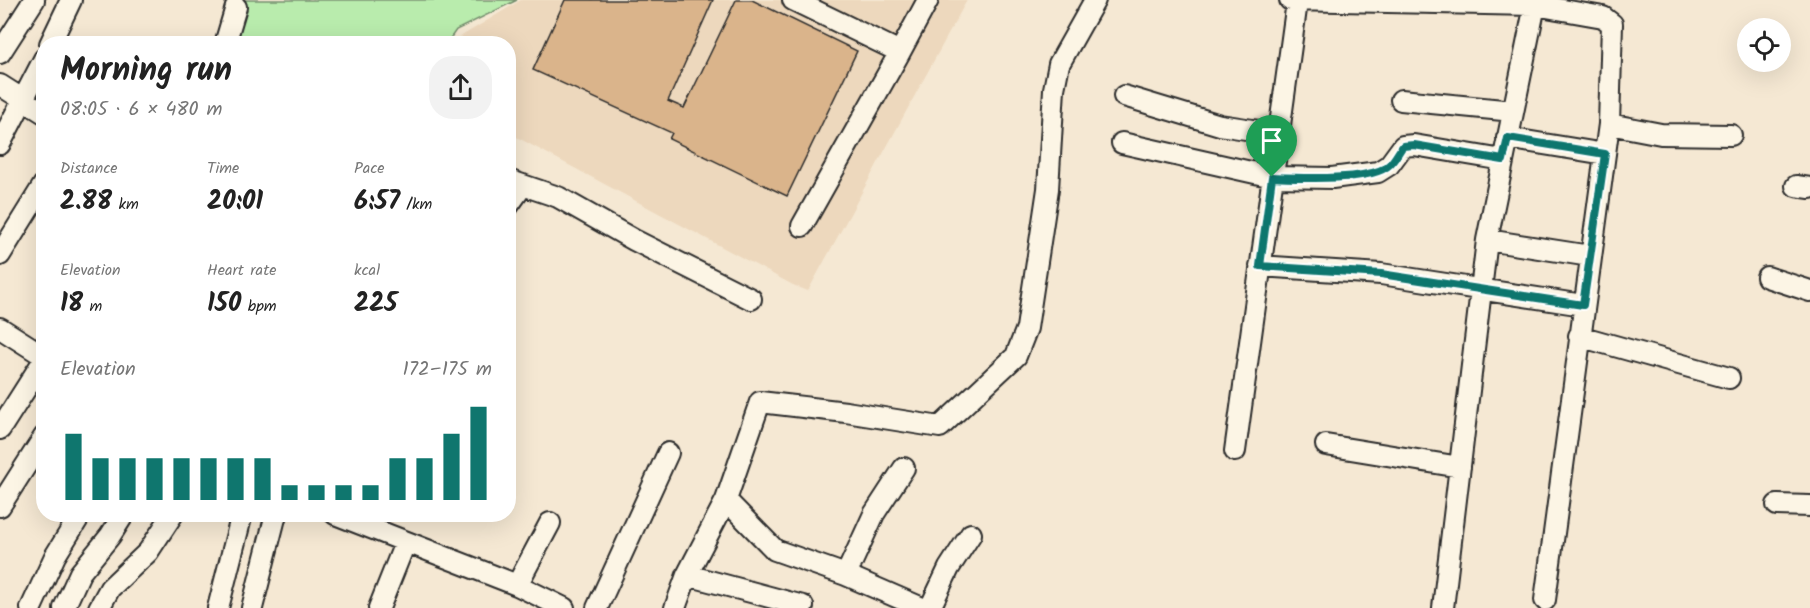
<!DOCTYPE html>
<meta charset="utf-8">
<style>
:root{--surface:#fff;--page:#f2f2f2;--text:#222;--muted:#767676;--accent:#0f766e}
body{margin:0;font-family:Kalam,sans-serif;background:var(--page);color:var(--text);height:100vh;display:flex;flex-direction:column;font-size:22px;white-space:nowrap}
*{box-sizing:border-box;margin:0}
p{font-size:20px;color:var(--muted)}
.icon{flex:none;width:33px;height:33px;fill:none;stroke:currentColor;stroke-width:2;stroke-linecap:round;stroke-linejoin:round}
.map{position:relative;flex:1;overflow:hidden}
.side{position:absolute;left:36px;top:36px;width:480px;height:486px;display:flex;flex-direction:column;background:var(--surface);border-radius:24px;box-shadow:0 6px 24px #0002}
.side>*{flex:none}
.buttons{position:absolute;left:1737px;top:18px;display:grid;gap:12px}
.buttons a{display:grid;place-items:center;width:54px;height:54px;border-radius:50%;background:var(--surface);box-shadow:0 6px 24px #0002;font-size:30px}
.pin{position:absolute;display:grid;place-items:center;width:51px;height:51px;color:#fff;margin:-62px -26px;border-radius:50% 50% 50% 0;rotate:-45deg;box-shadow:0 0 6px #0007}
.pin .icon{rotate:45deg}
.round{display:grid;place-items:center;flex:none;width:63px;height:63px;border-radius:24px;background:var(--page)}
.summary{display:flex;align-items:center;justify-content:space-between;height:102px;padding:0 24px}
h1{font-size:33px;font-weight:800;line-height:45px}
.metrics{display:grid;grid-template-columns:repeat(3,1fr);gap:9px;height:102px;padding:6px 24px}
.metrics div{display:grid;align-content:center}
.metrics b{font-size:26px;font-weight:800}
.metrics small{font-size:16px;font-weight:400}
.metrics p{font-size:16px}
.chart{height:168px;padding:12px 24px}
.chart p{display:flex;justify-content:space-between}
.chart svg{width:100%;height:108px;margin-top:6px;stroke:var(--accent);stroke-width:6}
.map>svg:first-child{display:block}
.built{fill:#edd8bd}
.green{fill:#b9ecad;stroke:#728c6c;stroke-width:1.5}
.building{fill:#dab48b;stroke:#2b2b2b;stroke-width:1.5}
.lines{fill:none;stroke-linecap:round;stroke-linejoin:round}
.minor-casing{stroke:#2b2b2b;stroke-width:24}
.minor{stroke:#fcf5e5;stroke-width:20}
.route-casing{stroke:#fff;stroke-width:12}
.route{stroke:#0f766e;stroke-width:8}
</style>
<div class="map">
<svg width="1810" height="608" viewBox="0 0 1810 608">
<rect width="100%" height="100%" fill="#f5e8d3"/>
<filter id="ink" filterUnits="userSpaceOnUse"><feTurbulence type="fractalNoise" baseFrequency=".0167" numOctaves="2"/><feDisplacementMap in="SourceGraphic" scale="12" xChannelSelector="R" yChannelSelector="G"/><feConvolveMatrix kernelMatrix="1 2 1 2 8 2 1 2 1" color-interpolation-filters="sRGB"/></filter>
<g filter="url(#ink)">
<!-- built -->
<path class="built" d="M521,0H967L808,291L793,285L509,133L508,44H456L460,37Z"/>
<!-- green -->
<path class="green" d="M245,0H517L456,30L447,43L229,44Z"/>
<!-- building -->
<path class="building" d="M565,0H713L668,101L684,108L736,0H752L857,51L787,196L669,139L672,133L533,70Z"/>
<g class="lines">
<defs>
<path id="minor" d="M793,0L900,52L928,0
M1290,0L1535,5L1603,17L1612,24L1609,124L1545,600
M50,44L71,0
M225,44L236,7
M0,53L34,0
M0,85L44,113
M1124,96L1220,125L1278,134
M1401,100L1513,111
M1609,124L1661,134L1731,135
M1507,138L1605,154
M1122,143L1273,177L1332,178L1378,172L1389,165L1403,146L1414,145L1503,160
M0,144L44,59
M508,180L558,197L634,240L751,299
M1796,186L1810,188
M508,206L523,185
M802,226L900,52
M1487,240L1590,256
M0,255L44,184
M1260,266L1381,274L1583,305
M1767,277L1810,291
M0,328L44,356
M1579,336L1729,378
M0,429L44,360
M1326,445L1460,467
M1235,451L1297,2
M726,500L775,550L846,575L922,608
M1777,505L1810,506
M0,506L44,437
M335,514L517,585L564,608
M687,575L803,606
M846,575L874,514L904,468
M517,585L550,523
M31,608L55,556L81,514
M64,608L80,573L110,536L124,514
M99,608L110,588L148,552L173,514
M218,608L242,514
M252,608L276,514
M379,608L405,543
M597,608L668,453
M675,608L687,575L726,500L760,402L846,412L940,427L1016,356L1027,328L1048,189L1054,89L1059,64L1095,0
M930,608L949,568L971,534
M1443,608L1487,240L1536,0"/>
</defs>
<!-- minor casing -->
<use href="#minor" class="minor-casing"/>
<!-- minor -->
<use href="#minor" class="minor"/>
</g>
</g>
<g class="lines" filter="url(#ink)">
<defs>
<path id="route" d="M1508,138L1605,154L1583,305L1381,274L1260,266L1272,177C1297,178 1372,182 1389,165C1395,160 1398,152 1403,146L1414,145L1503,160Z"/>
</defs>
<!-- route casing -->
<use href="#route" class="route-casing"/>
<!-- route -->
<use href="#route" class="route"/>
</g>
</svg>
<div class="buttons">
<a><svg class="icon" aria-label="locate" viewBox="0 0 24 24"><circle cx="12" cy="12" r="6"/><path d="M12 2v4M12 18v4M2 12h4M18 12h4"/></svg></a>
</div>
<div class="pin" style="left:1272px;top:177px;background:#1e9e55"><svg class="icon" aria-label="arrive" viewBox="0 0 24 24"><path d="M6 21V4h12l-3 4 3 4H6"/></svg></div>
<section class="side">
<div class="summary"><div><h1>Morning run</h1><p>08:05 · 6 × 480 m</p></div><a class="round"><svg class="icon" aria-label="share" viewBox="0 0 24 24"><path d="M12 15V3M7 8l5-5 5 5M5 13v7h14v-7"/></svg></a></div>
<div class="metrics">
<div><p>Distance</p><b>2.88<small> km</small></b></div>
<div><p>Time</p><b>20:01</b></div>
<div><p>Pace</p><b>6:57<small> /km</small></b></div>
</div>
<div class="metrics">
<div><p>Elevation</p><b>18<small> m</small></b></div>
<div><p>Heart rate</p><b>150<small> bpm</small></b></div>
<div><p>kcal</p><b>225</b></div>
</div>
<div class="chart"><p><span>Elevation</span>172–175 m</p>
<svg viewBox="0 0 160 44" preserveAspectRatio="none"><path d="M5 44V17M15 44V27M25 44V27M35 44V27M45 44V27M55 44V27M65 44V27M75 44V27M85 44V38M95 44V38M105 44V38M115 44V38M125 44V27M135 44V27M145 44V17M155 44V6"/></svg>
</div>
</section>
</div>
